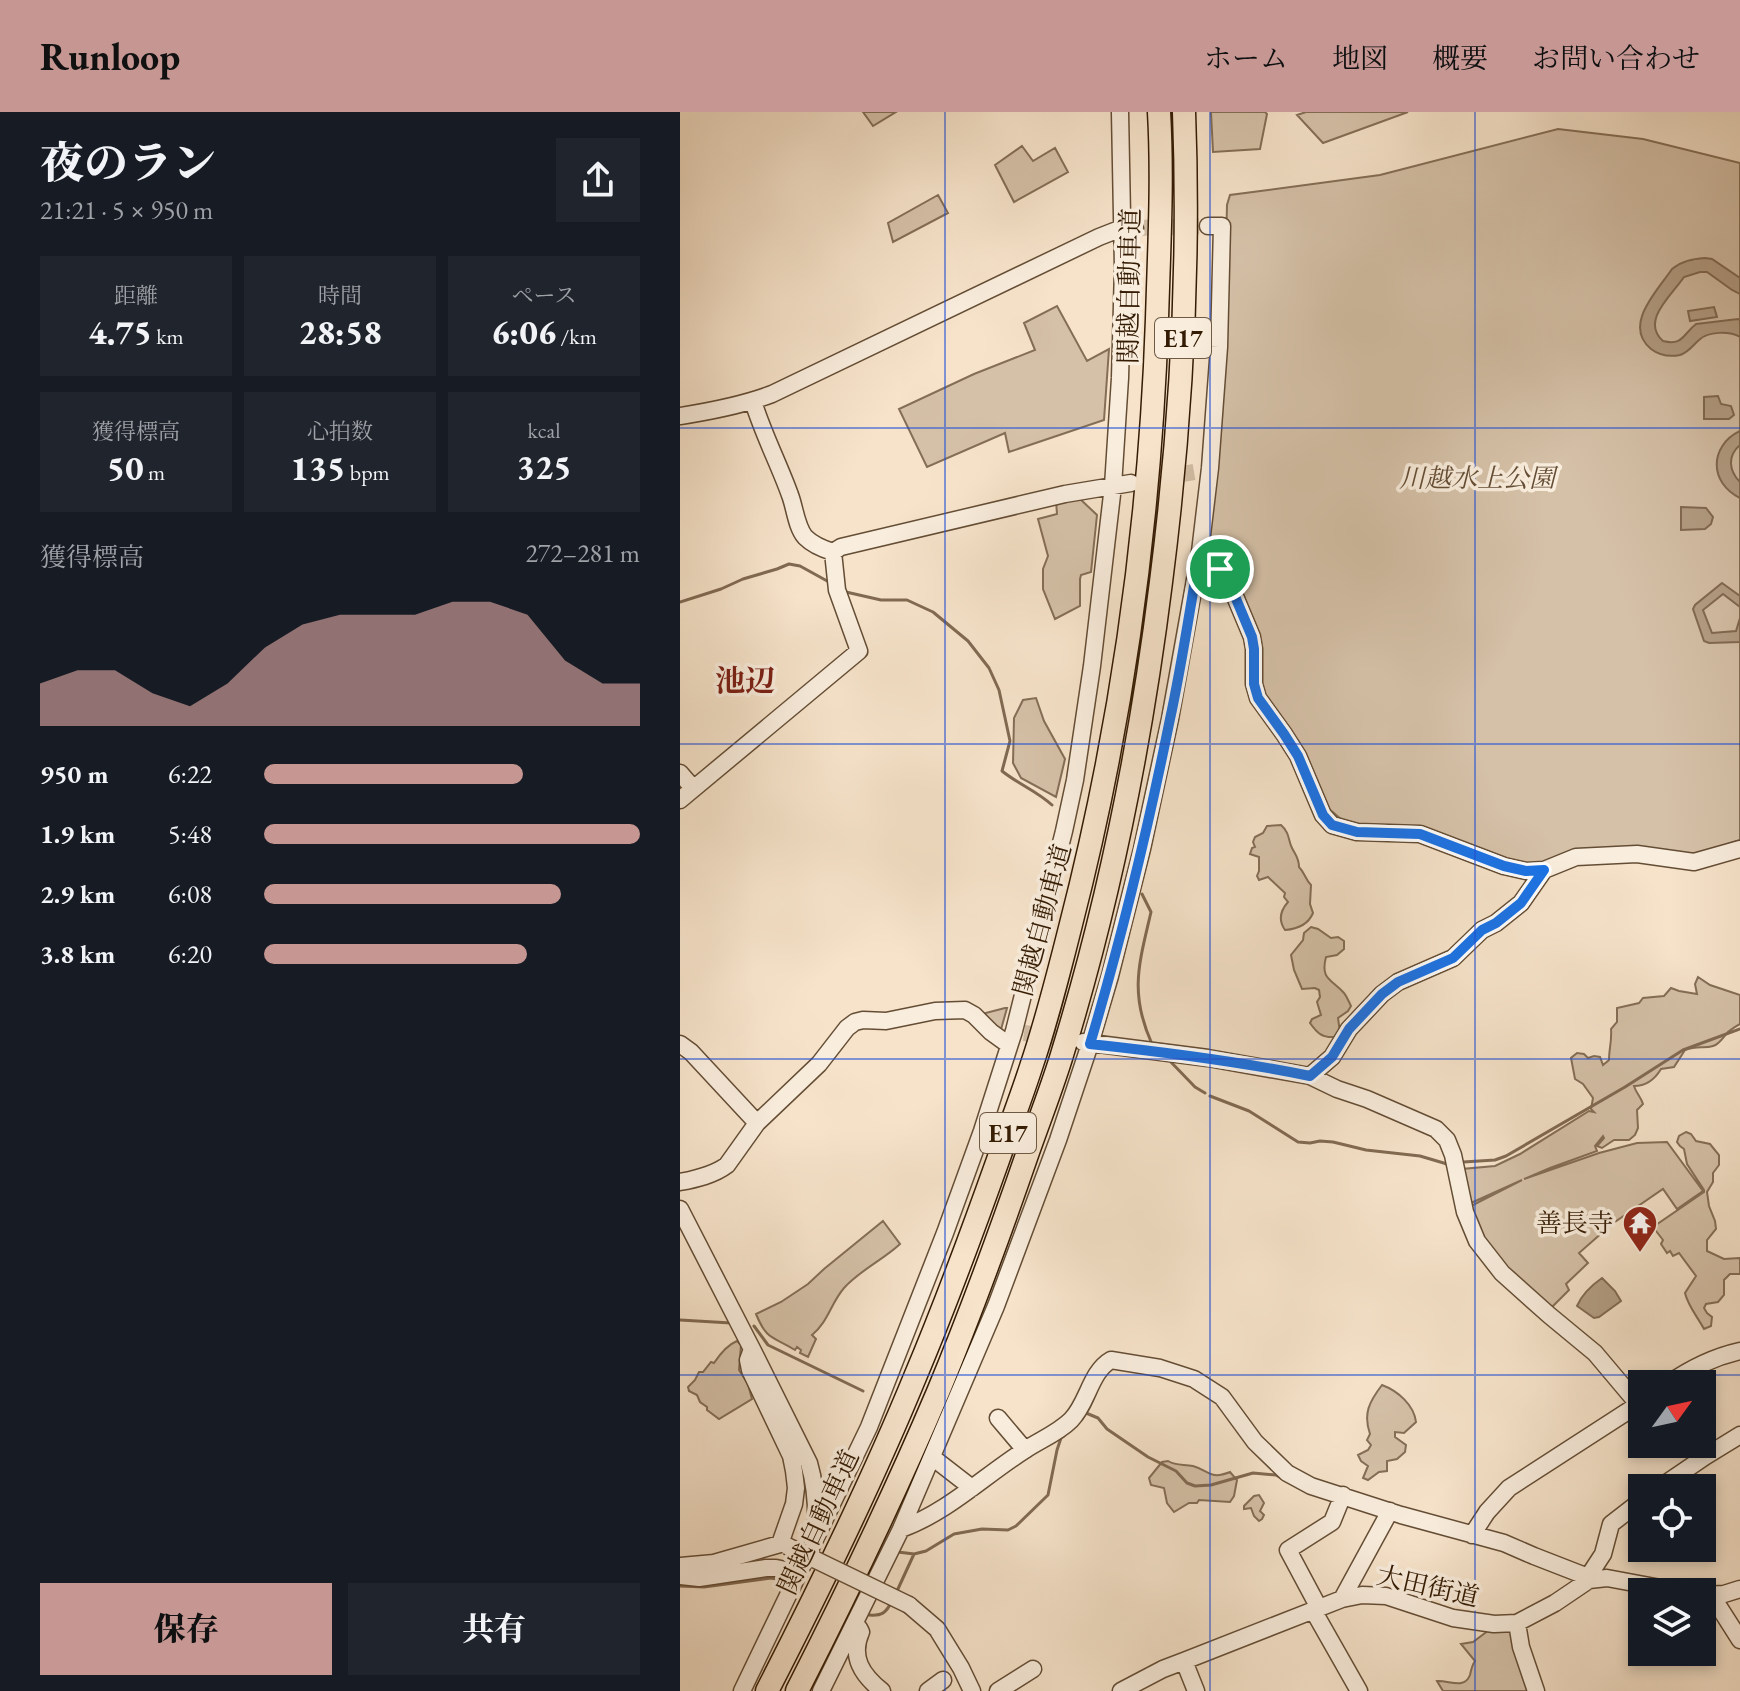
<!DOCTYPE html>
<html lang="ja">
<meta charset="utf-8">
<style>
:root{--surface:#171b24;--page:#20242c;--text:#f1f3f6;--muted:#9ea1a6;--accent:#c59692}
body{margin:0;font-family:"EB Garamond","Noto Serif JP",serif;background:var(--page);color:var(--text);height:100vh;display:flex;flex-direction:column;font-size:30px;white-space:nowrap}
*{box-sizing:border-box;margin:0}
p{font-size:26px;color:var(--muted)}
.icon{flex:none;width:44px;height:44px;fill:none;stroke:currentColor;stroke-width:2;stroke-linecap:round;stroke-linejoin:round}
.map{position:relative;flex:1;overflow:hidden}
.panel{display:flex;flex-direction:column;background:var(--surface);width:680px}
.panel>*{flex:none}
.needle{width:52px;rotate:57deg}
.fabs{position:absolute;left:948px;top:1258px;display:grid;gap:16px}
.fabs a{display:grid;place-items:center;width:88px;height:88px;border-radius:0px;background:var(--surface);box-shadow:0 4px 12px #0003;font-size:40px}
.pin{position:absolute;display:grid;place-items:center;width:68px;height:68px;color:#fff;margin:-34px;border:4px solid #fff;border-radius:50%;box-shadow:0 2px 8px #0007}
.round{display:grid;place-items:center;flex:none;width:84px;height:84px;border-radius:0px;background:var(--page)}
.overview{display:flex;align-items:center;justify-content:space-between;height:136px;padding:0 40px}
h1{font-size:44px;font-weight:800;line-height:60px}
.figures{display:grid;grid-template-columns:repeat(3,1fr);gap:12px;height:136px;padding:8px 40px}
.figures div{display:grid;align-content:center;border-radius:0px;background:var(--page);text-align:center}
.figures b{font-size:34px;font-weight:800}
.figures small{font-size:22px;font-weight:400}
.figures p{font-size:22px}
.chart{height:224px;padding:16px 40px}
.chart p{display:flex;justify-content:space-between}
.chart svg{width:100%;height:144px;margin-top:8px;fill:var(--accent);opacity:.7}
.primary-button{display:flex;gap:16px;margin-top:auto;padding:16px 40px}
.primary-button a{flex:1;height:92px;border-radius:0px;background:var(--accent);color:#111;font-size:32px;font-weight:800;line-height:92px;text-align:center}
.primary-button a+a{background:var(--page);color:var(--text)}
ul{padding:0 40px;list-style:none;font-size:26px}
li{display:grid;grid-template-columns:128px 96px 1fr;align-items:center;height:60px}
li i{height:20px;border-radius:10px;background:var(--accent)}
header{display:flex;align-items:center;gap:48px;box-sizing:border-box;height:112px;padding:0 40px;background:var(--accent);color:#111}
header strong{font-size:38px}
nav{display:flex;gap:44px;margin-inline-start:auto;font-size:28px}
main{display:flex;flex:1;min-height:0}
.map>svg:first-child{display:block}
.green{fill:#d5c1a8;stroke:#846e56;stroke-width:2}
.water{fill:#b49f86;stroke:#816a52;stroke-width:2}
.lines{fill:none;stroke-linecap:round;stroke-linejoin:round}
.stream{stroke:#816a52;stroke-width:3}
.minor-tunnel{stroke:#cfbba2;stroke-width:16;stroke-dasharray:16 8;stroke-linecap:butt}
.minor-casing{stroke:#644d35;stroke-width:19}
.highway-casing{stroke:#341b03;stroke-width:25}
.minor{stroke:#f9eddd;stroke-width:16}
.highway{stroke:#f6e3ca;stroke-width:22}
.minor-bridge-casing{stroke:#644d35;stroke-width:19;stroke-linecap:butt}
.minor-bridge{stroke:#f9eddd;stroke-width:16}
.route-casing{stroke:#fff;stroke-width:16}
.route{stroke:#1a73e8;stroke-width:10}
.grid{fill:none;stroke:#1d4ed8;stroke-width:2;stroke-opacity:0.55}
.labels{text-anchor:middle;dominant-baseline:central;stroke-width:7;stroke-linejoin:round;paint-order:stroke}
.shield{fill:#f9eddd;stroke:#6f5a44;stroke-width:2}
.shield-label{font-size:24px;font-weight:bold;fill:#341b03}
.street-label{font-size:26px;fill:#341b03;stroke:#f9eddd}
.park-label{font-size:26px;font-style:italic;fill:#644d35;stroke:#f9eddd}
.poi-label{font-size:26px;fill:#341b03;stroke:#f9eddd;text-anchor:end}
.quarter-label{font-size:30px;font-weight:bold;fill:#7a1f14;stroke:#f9eddd}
</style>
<header>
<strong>Runloop</strong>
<nav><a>ホーム</a><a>地図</a><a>概要</a><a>お問い合わせ</a></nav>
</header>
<main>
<section class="panel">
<div class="overview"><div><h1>夜のラン</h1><p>21:21 · 5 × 950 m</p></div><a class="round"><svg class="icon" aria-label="share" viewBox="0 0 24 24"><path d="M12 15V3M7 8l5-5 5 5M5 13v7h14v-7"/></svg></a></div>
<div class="figures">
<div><p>距離</p><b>4.75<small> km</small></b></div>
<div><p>時間</p><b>28:58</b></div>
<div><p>ペース</p><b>6:06<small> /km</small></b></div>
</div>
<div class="figures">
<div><p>獲得標高</p><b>50<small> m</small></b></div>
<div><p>心拍数</p><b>135<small> bpm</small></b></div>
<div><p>kcal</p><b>325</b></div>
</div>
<div class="chart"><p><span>獲得標高</span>272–281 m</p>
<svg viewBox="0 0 160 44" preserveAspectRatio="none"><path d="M0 44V31L10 27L20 27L30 34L40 38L50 31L60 20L70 13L80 10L90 10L100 10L110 6L120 6L130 10L140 24L150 31L160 31V44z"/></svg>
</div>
<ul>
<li><b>950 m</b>6:22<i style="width:69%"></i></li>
<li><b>1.9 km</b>5:48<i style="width:100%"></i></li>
<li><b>2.9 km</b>6:08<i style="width:79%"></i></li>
<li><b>3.8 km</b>6:20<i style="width:70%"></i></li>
</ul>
<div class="primary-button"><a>保存</a><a>共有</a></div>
</section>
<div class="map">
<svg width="1060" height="1579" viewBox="0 0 1060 1579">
<rect width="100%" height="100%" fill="#f6e3ca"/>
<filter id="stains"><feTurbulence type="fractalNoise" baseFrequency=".0025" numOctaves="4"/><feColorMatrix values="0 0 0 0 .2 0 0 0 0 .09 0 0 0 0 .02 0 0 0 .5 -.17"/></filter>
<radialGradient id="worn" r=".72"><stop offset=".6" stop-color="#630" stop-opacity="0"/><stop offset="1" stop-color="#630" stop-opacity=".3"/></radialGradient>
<!-- green -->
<path class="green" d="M183,0H216L193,14Z
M531,0H585L587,2L580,37L533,40Z
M626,0H728L643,31L617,3Z
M878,17L963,27L1060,51V728L1018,742L860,752H839L662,708L648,696L581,576V550L525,432L544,216L547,93L550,83L700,63Z
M342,34L353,49L375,36L388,60L334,90L315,53Z
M258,83L268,101L213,130L208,111Z
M377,194L407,249L429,237L424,308L329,340L325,321L247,355L219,297L294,262L355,238L344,211Z
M398,385L417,403L411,460L401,463L400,467V494L375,507L363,477V457L368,444L358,407L377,402L376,389Z
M356,586L364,609L385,647L376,685L341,666L333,651L334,606L343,588Z
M601,713C610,721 608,728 612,736C616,744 619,746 619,755C625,761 625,767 631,773L630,792L633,801C628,813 618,817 605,818C598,808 600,799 608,790L604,785L605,781L588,765L579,768L577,764L579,759V745L570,742L572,736L575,735L573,730L575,725L583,721L587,714Z
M631,815L638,817L651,826L658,825L664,829V837L657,843L646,845C640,868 652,867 664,881C666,883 670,892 671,894L668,899L658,906L660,920L655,925C642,926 637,921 630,911L632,907L641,903L637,890L640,885L639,878L635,876L622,877L614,858L611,843L623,828L624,821Z
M1018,865L1030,873L1060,883V912C1058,913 1050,918 1048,920C1043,925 1040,932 1033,934C1024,937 1018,933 1005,938L994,955L981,957C975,967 967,974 954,974C956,981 961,985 963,992L957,998L958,1016L955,1023L949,1028H934L922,1036L917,1034L924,1026L923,1024L915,1034L917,1039L870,1056L844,1067L919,1041L957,1031L987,1030L1023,1079L997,1097L983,1077L932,1112L899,1141L908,1151L886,1172L889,1178L870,1197L827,1156L799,1120L789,1095L842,1068L791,1091L782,1057L815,1054L840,1042L909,999L914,1000L911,997L913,986L903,972L895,967L891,946L897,941L904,942L908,946L914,944L920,945L923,953L929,948C929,937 932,929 931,917L937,910V896L959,891L963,886L984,884L991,876L999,879L1017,882L1015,872Z
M325,896H327L320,921L298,903Z
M1006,1020L1011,1022L1016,1029L1030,1032L1039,1043V1053L1033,1061V1070L1027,1080L1029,1094L1035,1109L1036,1117L1027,1128V1139L1044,1147L1060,1146V1162H1050L1044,1168V1183L1038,1190L1026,1192L1024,1196L1027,1201L1032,1205L1031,1214L1024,1217C1017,1204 1008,1194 1005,1181L1016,1164L999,1141L993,1144L990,1139L987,1141L981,1132L983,1128L973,1115L1024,1080V1078L1007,1052L1004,1037L1000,1034L997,1030L999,1024Z
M203,1109L220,1132C203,1148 180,1158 164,1176C151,1191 148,1210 132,1223L136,1227L128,1245L120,1241L121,1238L117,1235L115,1238C93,1224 87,1229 76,1202L101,1190L128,1172L144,1157Z
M57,1229L61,1233L59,1258L68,1272L72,1287L39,1307L27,1298V1295L20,1290L17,1283L9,1279L8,1275L15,1268L19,1260H23L31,1250L34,1251C40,1242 47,1233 57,1229Z
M702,1273C718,1279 734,1293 736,1310L724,1321L715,1320V1325L726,1333L725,1340L717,1347L707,1349V1359L699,1360L688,1368L683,1366L688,1354L681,1349L678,1343L688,1338L691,1333L687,1328L690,1322C683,1302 689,1290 702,1273Z
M488,1349C496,1354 504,1352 513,1354C530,1359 530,1368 550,1360L557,1368L554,1384L550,1390L519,1388L517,1391H509L494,1400L487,1391L484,1376L471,1373L469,1366L482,1350Z
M579,1383L584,1391L580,1399L584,1403L582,1407L579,1409L574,1404L571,1396L564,1397V1394L574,1384Z
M809,1518H829L836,1525L853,1579H763L757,1569C769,1568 784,1578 790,1563C791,1558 792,1553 795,1549L781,1532L793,1530Z"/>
<!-- water -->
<path class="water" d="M1025,146L1032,147L1060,166V182L1052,178L1027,160H1020L1004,165C992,183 960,209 983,229C1003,234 1003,222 1016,212L1058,207L1060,208V225C1050,219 1028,219 1019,228C1012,234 1009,240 1000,243C990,245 979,243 971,237C942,213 978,178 992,157C1002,149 1012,147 1025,146Z
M1034,195L1037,205L1010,209L1008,199Z
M1038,284L1041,292L1051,294L1054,303L1049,307H1024V285Z
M1060,319V333C1047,344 1049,359 1060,370V386C1029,371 1029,334 1060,319Z
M1001,395L1026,396L1033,405L1031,412L1025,417L1001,418Z
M1042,471L1060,484V495L1043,482L1023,498L1032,521L1056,519L1060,506V530L1029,531L1024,529L1013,497L1015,493Z
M922,1166L935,1179L941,1189L919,1205L914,1206L897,1194C902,1182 912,1173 922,1166Z"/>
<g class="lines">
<!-- stream -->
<path class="stream" d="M166,480L201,488H227L253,500L288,529L309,556L319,578L330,629L322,659C338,672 357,679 372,693
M0,490L41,477L63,467L97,457L109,452L120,454L149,470
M462,782L471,800C459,852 449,881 472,932
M488,947L515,975L525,981
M530,984L569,999L618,1030L630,1031L640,1029L653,1030L686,1038L740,1044L767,1052
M783,1050L815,1048L826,1044L945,975L1003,938L1060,917
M0,1208L51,1211
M74,1214L88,1233L183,1279
M403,1305L406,1301L418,1306L427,1317L468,1345L496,1359L507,1371L515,1374L531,1373L573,1361L596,1363L603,1367
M218,1440L234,1442L246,1439L274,1422L302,1417L328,1418L336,1414L368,1383L377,1338L381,1326L384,1324
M0,1474L24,1475L91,1466L103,1468
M217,1479L234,1442
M189,1503C202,1504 206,1501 212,1489"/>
<!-- minor-tunnel -->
<path class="minor-tunnel" d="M455,116L528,114
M456,370L514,360
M344,921L398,929"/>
<defs>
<path id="minor" d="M73,289C83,322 99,352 110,383C115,396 116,414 125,425C132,432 143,437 153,440L161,435L385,382L451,371
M0,304C32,299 63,293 92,282L419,125L442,116H455
M520,440L540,457L554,482L572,525L574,537V572L578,586L604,622L618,644L643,703L652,713L677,720L740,722L824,754L846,759L864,758L896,745L957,742L1014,750L1060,737
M0,661L13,676
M0,688L179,539L157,478L153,440
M403,930L528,946L630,964L657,977L687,987L756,1017L767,1028L773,1043L785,1100L797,1129L822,1161L869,1203L915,1241L958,1292
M0,932L11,940L77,1011
M630,964L652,945L669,917L702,882L718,870L773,846L802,818L816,811L841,791L864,758
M0,1070C16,1067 34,1063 47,1053L77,1011L139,952L167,916L175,910L183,908L206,909L255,899L285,898L294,903L311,920L329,933
M0,1097L72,1237L129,1351C136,1375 137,1395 136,1419
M988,1272C1011,1256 1033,1245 1060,1239
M318,1306L345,1338
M252,1345L292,1376
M979,1376L1026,1344L1060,1323
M221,1417C268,1400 304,1364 345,1338C360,1328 378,1321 391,1308C408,1291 410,1260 431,1248L480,1256L514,1267L542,1285L575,1330L607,1361L631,1374L721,1403L824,1431L854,1444L908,1465L909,1468
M792,1423L807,1400L829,1376L962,1290
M0,1454L34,1451L100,1432L114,1392L116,1376L114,1359L111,1344L70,1258L68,1248L72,1237
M0,1464L19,1466L86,1456H96L119,1461
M908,1465L923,1442L931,1412L962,1388
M1024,1483L1044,1482L1060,1477
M1032,1484L1060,1528
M662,1487L710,1399
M229,1493L257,1517L281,1556L292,1579
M639,1496L608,1438L652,1410L663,1383
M633,1498L679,1579
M837,1511L841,1535L856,1579
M179,1516L181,1520C170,1545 182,1563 202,1579
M504,1549L516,1579
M62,1579L189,1315L265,1121L302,1019L334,919L384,719L395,668L412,554L433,374L440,266L443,156L440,0
M141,1579L221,1417L316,1194L378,1028L410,932L430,864L462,737L490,607L520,440L530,356L539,235L542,114H528
M248,1579L263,1568
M318,1579L353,1557
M441,1579L483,1557L504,1549L662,1487L682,1483L706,1484L773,1506L814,1512L837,1511L875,1491L909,1468L927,1466L1002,1480"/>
<path id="highway" d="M87,1579C140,1476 191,1372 235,1265C265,1194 292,1121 318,1048C329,1017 341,986 351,955C367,908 379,860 391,812C442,614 470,411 477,207C479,138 483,69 479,0
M117,1579C167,1481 215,1381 258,1280C291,1201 320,1121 348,1040C359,1009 371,978 381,946C429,791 461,631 481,470C501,314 510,157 504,0"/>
</defs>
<!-- minor casing -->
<use href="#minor" class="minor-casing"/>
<!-- highway casing -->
<use href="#highway" class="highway-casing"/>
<!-- minor -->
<use href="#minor" class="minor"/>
<!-- highway -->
<use href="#highway" class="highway"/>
<defs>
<path id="minor-bridge" d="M107,1434L229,1493"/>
</defs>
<!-- minor-bridge casing -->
<use href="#minor-bridge" class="minor-bridge-casing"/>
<!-- minor-bridge -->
<use href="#minor-bridge" class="minor-bridge"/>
</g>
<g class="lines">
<defs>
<path id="route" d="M520,440L540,457L554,482L572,525L574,537V572L578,586L604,622L618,644L643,703L652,713L677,720L740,722L824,754L846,759L864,758L841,791L816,811L802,818L773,846L718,870L702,882L669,917L652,945L630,964C558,949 484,940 410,932C442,825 468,716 490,607C502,552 510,495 520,440Z"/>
</defs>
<!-- route casing -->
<use href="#route" class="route-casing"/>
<!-- route -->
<use href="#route" class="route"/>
</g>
<!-- grid -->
<path class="grid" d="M265,0V1579M530,0V1579M795,0V1579M0,316H1060M0,632H1060M0,947H1060M0,1263H1060"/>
<!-- icons -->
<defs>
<symbol id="temple-pin" viewBox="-11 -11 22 30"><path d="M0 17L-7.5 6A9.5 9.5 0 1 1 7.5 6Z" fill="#8f2418" stroke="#f9eddd"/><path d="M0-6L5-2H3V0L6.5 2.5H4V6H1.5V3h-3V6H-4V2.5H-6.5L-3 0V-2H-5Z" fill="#fff"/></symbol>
</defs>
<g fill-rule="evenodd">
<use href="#temple-pin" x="940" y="1091" width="40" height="54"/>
</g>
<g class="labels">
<!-- shield labels -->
<g class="shield">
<rect x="475" y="206" width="56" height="40" rx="6"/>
<rect x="300" y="1001" width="56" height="40" rx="6"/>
</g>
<g class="shield-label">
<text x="503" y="226">E17</text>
<text x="328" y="1021">E17</text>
</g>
<!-- street labels -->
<g class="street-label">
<text transform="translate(449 174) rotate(-89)">関越自動車道</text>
<text transform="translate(362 808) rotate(-75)">関越自動車道</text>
<text transform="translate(138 1410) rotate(-65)">関越自動車道</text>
<text transform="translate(748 1474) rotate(13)">大田街道</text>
</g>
<!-- park labels -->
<g class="park-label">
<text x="797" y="366">川越水上公園</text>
</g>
<!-- poi labels -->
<g class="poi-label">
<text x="934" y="1111">善長寺</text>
</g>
<!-- quarter labels -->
<g class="quarter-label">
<text x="65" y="568">池辺</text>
</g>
</g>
<rect width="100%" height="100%" filter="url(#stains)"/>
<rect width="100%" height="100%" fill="url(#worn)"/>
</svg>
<div class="fabs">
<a><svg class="needle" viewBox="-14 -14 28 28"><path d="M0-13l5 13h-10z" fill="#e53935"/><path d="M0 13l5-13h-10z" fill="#9ea1a6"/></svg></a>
<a><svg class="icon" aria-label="locate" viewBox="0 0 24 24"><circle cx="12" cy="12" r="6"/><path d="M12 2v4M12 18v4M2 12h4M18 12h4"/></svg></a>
<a><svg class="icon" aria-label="layers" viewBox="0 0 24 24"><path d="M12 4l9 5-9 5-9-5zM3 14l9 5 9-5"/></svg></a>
</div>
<div class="pin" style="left:540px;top:457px;background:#1e9e55"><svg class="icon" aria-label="arrive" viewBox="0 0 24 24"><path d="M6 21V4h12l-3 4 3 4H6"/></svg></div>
</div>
</main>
